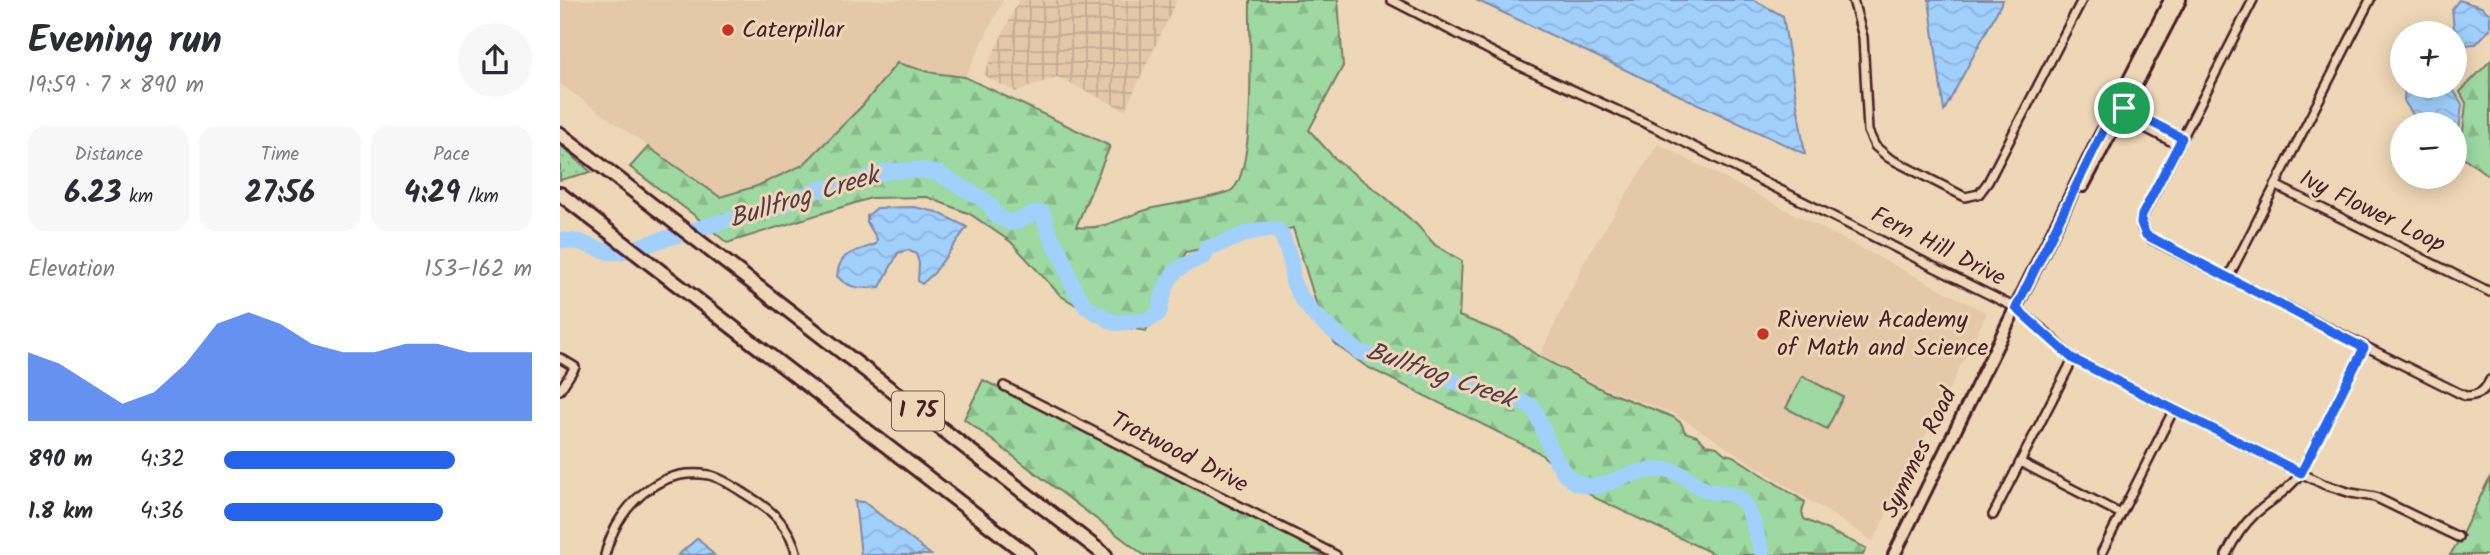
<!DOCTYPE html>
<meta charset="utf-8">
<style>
:root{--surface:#fff;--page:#f7f7f7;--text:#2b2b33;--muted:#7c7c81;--accent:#2563eb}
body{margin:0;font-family:Kalam,sans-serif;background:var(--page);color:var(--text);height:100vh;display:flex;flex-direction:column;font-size:26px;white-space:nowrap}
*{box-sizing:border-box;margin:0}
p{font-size:23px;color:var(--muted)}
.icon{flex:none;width:38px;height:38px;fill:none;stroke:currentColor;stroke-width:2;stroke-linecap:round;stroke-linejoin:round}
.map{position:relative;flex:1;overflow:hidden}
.panel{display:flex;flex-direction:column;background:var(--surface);width:560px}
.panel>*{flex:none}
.buttons{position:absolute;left:1830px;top:21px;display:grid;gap:14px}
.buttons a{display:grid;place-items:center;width:77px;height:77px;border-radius:50%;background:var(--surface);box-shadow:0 4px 18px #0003;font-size:35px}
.pin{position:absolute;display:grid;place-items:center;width:60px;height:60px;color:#fff;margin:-30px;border:4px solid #fff;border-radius:50%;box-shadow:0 2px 7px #0007}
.round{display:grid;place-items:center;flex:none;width:74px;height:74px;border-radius:37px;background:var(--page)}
.summary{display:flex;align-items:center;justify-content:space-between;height:119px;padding:0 28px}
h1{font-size:38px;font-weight:700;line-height:52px}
.stats{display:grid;grid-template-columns:repeat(3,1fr);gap:10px;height:119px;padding:7px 28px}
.stats div{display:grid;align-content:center;border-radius:18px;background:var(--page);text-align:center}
.stats b{font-size:30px;font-weight:700}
.stats small{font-size:19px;font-weight:400}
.stats p{font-size:19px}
.chart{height:196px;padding:14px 28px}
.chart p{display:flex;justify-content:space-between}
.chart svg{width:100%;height:126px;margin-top:7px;fill:var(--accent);opacity:.7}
ul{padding:0 28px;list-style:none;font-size:23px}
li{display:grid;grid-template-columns:112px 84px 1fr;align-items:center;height:52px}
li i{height:18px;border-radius:9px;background:var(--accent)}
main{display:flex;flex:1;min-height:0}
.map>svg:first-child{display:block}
.built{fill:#e4c8a7}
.industrial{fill:url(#industrial-grid)}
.grass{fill:url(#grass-dots);stroke:#747c66;stroke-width:2}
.forest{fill:url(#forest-firs);stroke:#747c66;stroke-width:2}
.park{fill:#9dd9a1;stroke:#747c66;stroke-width:2}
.water{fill:url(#water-waves);stroke:#7e89a9;stroke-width:2}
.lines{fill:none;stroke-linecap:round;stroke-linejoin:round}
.river{stroke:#a1d0fd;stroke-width:16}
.street-casing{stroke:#4a1f2b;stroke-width:12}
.secondary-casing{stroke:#4a1f2b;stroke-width:16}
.highway-casing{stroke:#4a1f2b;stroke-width:18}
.street{stroke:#eed7b6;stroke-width:7}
.secondary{stroke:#eed7b6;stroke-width:10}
.highway{stroke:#eed7b6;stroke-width:12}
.route-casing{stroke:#fff;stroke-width:14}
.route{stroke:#2563eb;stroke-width:9}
.poi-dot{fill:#c8321e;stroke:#eed7b6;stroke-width:2.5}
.labels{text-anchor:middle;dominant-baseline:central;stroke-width:6;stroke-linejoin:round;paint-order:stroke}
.shield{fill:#eed7b6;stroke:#7b5655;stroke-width:2}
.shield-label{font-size:23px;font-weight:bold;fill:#4a1f2b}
.poi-label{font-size:24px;fill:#4a1f2b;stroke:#eed7b6;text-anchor:start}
.street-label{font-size:24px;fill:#4a1f2b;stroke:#eed7b6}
.water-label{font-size:26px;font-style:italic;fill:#573a4a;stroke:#eed7b6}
</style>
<main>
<section class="panel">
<div class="summary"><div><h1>Evening run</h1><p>19:59 · 7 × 890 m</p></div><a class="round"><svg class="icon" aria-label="share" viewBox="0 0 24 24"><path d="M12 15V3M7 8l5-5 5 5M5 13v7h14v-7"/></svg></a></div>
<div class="stats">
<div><p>Distance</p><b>6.23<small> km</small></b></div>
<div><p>Time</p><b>27:56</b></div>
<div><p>Pace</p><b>4:29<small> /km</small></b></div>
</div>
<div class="chart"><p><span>Elevation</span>153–162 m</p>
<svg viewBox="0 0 160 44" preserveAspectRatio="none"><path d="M0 44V20L10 24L20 31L30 38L40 34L50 24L60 10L70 6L80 10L90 17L100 20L110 20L120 17L130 17L140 20L150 20L160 20V44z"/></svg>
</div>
<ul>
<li><b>890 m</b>4:32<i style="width:75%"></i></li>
<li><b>1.8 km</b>4:36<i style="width:71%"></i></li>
</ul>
</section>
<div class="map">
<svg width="1930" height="555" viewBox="0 0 1930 555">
<defs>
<pattern id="industrial-grid" width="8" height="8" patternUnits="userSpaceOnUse" patternTransform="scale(1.75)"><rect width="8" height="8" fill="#e4c8a7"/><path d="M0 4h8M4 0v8" fill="none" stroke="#c5ab90"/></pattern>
<pattern id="grass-dots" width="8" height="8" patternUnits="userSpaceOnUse" patternTransform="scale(1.75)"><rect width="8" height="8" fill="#9dd9a1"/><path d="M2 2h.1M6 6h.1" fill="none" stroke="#89ba8b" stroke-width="1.8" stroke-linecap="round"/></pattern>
<pattern id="forest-firs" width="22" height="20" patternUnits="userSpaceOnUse" patternTransform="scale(1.75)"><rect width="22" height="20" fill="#9dd9a1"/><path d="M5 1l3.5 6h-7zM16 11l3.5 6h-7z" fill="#89ba8b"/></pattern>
<pattern id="water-waves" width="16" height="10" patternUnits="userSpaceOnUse" patternTransform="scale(1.75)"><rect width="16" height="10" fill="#a1d0fd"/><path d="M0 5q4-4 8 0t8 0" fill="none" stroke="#8cb2d9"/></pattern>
</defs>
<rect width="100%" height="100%" fill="#eed7b6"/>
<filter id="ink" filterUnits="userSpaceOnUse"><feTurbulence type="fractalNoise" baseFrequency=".0143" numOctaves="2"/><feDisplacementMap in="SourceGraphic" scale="14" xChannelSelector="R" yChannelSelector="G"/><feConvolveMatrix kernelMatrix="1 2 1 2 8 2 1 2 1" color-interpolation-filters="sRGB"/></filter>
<g filter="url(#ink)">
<!-- built -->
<path class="built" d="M0,0H443L405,77L373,73L337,63L304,105L243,165L197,186L160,197L0,84Z
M1098,144L1427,313L1313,541L1115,414L1045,388L980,355L1027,257Z"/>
<!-- industrial -->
<path class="industrial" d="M459,0H617L565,110L497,77L456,92L423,75Z"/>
<!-- grass -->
<path class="grass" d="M0,145L31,172L0,180Z"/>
<!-- forest -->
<path class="forest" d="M690,0H778L783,66L749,130L776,160L825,197L857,225L875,245L902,261L899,316L952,337L978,356L1043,390L1113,417L1121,423L1125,432L1137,436L1146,445L1157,447L1165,454L1173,456L1245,502L1242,512L1244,519L1306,548L1303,555H1156L1033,497L978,452L807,367L775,344L757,306L733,228L626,252L586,331L563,327L538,318L501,296L451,242L410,214L367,197L311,198L167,243L134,215L70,167L88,147L160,197L197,186L243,165L303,105L337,63L373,73L405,77L550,146L516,227C546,231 565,215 593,208C607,205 664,196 672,190C697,169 689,35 690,0Z
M1930,61V177L1895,151V135L1903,131L1906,103L1900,92Z
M423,380L766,555H584L404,419Z
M1930,477V555H1890L1898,542L1900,543L1904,536L1902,534Z"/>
<!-- park -->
<path class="park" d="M1242,376L1283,397L1267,429L1226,408Z"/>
<!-- water -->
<path class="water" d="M916,0H1194L1223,16L1245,154Z
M1369,0H1443L1384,111Z
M1899,0L1921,7L1930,14V29L1916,44L1905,45L1894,29L1892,9Z
M1845,86H1891L1902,104L1899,131H1895V124L1858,122L1844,101Z
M354,207L377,212L407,227L374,273L362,284L358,281L359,263L356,254L348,250L338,253L320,287C303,289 288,289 277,276C280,250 295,253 316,244L317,239L307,222V216L317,208Z
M295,501L304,502L371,555H301Z
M138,538L154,555H118Z"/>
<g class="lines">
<!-- river -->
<path class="river" d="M0,240L19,242L48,252H61L161,222L205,212L260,189L298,183L312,176L329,171L363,170L379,174L423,199L431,206L436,216L451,223C462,220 472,211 483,213L489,234L502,257L513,287L526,307L555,323L589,320L599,313C606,280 610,268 643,257L647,248C674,242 688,227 717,230L723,237L731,262L733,282L742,299L755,316L799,352L866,371L927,394L965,403L973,407C984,427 995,472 1015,482C1039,494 1054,477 1076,473C1087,471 1103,468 1114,471C1122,473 1136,486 1146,490C1161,496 1174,489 1185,504C1194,518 1197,539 1203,555"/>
<defs>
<path id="street" d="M831,0L958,65L1098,129L1456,308L1488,334L1513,359L1763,484L1791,493L1815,497L1898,537
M1293,0L1303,37L1308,131L1315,146L1329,158L1405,197L1419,194L1428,182L1522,0
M1693,0L1581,219L1582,228L1591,239L1668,278L1810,0
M1560,106L1622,138
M1556,113L1618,145
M1715,185L1930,292
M1668,278L1905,396C1918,396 1924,392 1930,380
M0,358L15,367L0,390
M444,386L776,555
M1460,462L1561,514
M1433,515L1513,359
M1542,552L1614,409
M45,555C57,508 97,466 149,475C162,478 176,488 187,495C212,510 230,526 237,555
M1666,555C1674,539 1682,526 1695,514C1711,500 1728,491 1741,473L1804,348"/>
<path id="secondary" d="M1523,186L1620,0
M1334,555L1537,142L1610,0"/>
<path id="highway" d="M0,134L545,555
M0,194L468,555"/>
</defs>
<!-- street casing -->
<use href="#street" class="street-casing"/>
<!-- secondary casing -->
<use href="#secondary" class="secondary-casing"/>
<!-- highway casing -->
<use href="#highway" class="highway-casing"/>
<!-- street -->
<use href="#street" class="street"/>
<!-- secondary -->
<use href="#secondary" class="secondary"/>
<!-- highway -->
<use href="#highway" class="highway"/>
</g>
</g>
<g class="lines" filter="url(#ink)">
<defs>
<path id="route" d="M1564,108L1622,138L1582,215L1581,223L1586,235L1804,348L1741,473L1513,359L1456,308L1553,111L1561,115Z"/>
</defs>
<!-- route casing -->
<use href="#route" class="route-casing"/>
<!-- route -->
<use href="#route" class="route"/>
</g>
<!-- markers -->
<g class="poi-dot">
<circle cx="168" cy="30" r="7"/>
<circle cx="1203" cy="334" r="7"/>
</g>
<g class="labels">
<!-- shield labels -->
<rect class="shield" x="332" y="391.5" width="52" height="39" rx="5"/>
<g class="shield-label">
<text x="358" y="411">I 75</text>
</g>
<!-- poi labels -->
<g class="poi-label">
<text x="182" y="30">Caterpillar</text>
<text x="1217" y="320">Riverview Academy<tspan x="1217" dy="28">of Math and Science</tspan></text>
</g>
<!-- street labels -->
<g class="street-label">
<text transform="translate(1812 212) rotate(26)">Ivy Flower Loop</text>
<text transform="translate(1378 247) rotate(27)">Fern Hill Drive</text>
<text transform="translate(619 453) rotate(27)">Trotwood Drive</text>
<text transform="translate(1360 453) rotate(-64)">Symmes Road</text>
</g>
<!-- water labels -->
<g class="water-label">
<text transform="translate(244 198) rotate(-17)">Bullfrog Creek</text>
<text transform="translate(880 376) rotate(19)">Bullfrog Creek</text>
</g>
</g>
</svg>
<div class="buttons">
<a>+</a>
<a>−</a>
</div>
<div class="pin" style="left:1564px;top:108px;background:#1e9e55"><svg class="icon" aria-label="arrive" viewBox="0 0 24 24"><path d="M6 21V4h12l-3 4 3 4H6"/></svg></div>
</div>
</main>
